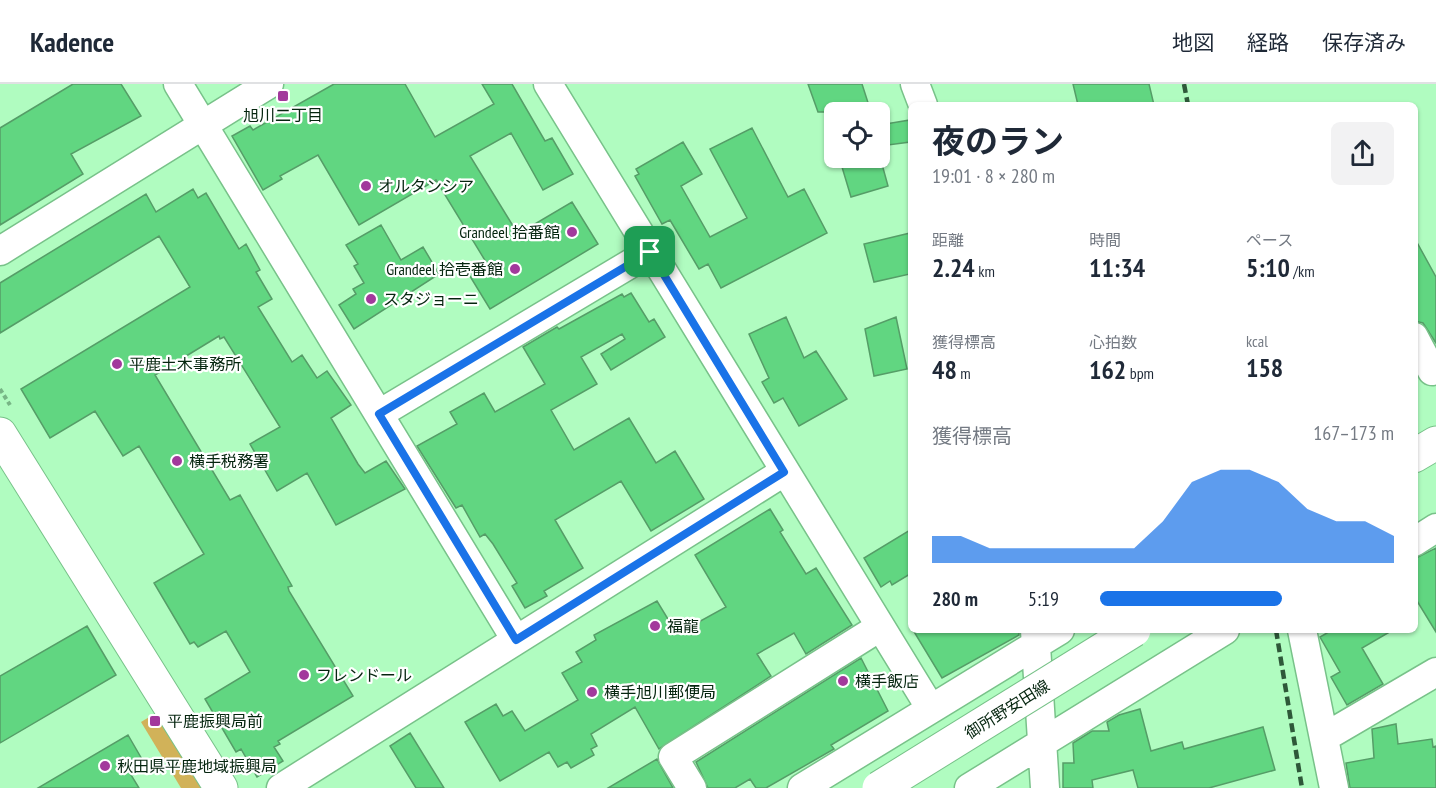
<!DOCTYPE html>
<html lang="ja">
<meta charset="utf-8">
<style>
:root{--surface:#fff;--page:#f2f2f3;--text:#1f2937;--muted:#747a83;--line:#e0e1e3;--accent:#1a73e8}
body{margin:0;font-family:"PT Sans Narrow","Noto Sans JP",sans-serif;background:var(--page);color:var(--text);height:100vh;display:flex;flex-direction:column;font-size:22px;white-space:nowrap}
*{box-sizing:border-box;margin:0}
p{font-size:20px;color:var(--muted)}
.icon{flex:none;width:33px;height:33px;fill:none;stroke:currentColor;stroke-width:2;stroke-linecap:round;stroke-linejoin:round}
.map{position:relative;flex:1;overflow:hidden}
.side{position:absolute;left:908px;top:18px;width:510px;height:531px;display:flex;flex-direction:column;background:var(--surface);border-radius:9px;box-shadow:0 2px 4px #0004}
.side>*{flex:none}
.buttons{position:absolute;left:824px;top:18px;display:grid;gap:12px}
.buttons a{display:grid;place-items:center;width:66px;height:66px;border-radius:9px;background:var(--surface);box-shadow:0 2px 4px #0004;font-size:30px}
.pin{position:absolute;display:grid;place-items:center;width:51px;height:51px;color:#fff;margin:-26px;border-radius:12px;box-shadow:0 3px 9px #0006}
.round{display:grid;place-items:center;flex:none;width:63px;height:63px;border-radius:9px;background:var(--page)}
.overview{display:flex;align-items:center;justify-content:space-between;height:102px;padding:0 24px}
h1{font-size:33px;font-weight:700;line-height:45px}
.metrics{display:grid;grid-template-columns:repeat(3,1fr);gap:9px;height:102px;padding:6px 24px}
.metrics div{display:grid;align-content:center}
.metrics b{font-size:26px;font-weight:700}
.metrics small{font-size:16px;font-weight:400}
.metrics p{font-size:16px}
.chart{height:168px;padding:12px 24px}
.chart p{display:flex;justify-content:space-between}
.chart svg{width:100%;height:108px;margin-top:6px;fill:var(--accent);opacity:.7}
ul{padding:0 24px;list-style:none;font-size:20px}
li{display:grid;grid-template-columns:96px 72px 1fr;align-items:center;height:45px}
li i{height:15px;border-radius:8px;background:var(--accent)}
header{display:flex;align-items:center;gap:36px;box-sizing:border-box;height:84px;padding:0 30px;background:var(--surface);border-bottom:2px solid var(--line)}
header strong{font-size:28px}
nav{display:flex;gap:33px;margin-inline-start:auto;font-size:21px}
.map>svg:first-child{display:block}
.green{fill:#d1b259}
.building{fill:#61d681;stroke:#559d67;stroke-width:1.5}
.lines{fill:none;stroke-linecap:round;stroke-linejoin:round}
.street-casing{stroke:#78c289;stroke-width:31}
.secondary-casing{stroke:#78c289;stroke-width:35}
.path{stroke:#77b585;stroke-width:4;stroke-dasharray:4.5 3;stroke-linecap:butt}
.street{stroke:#fff;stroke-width:28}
.secondary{stroke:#fff;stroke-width:33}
.rail{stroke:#2e5839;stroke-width:4.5;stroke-dasharray:9 4.5;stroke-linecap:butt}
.secondary-bridge-casing{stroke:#78c289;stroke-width:35;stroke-linecap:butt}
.secondary-bridge{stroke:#fff;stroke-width:33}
.route-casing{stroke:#fff;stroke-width:12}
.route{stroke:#1a73e8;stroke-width:8}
.poi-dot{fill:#a2399c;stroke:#fff;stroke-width:2}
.labels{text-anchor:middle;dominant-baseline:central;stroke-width:4.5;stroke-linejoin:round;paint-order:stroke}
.poi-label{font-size:16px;fill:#05250f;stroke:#fff;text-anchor:start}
.street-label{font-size:16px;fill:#05250f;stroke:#fff}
</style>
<header>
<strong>Kadence</strong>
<nav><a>地図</a><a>経路</a><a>保存済み</a></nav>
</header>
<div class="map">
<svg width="1436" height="704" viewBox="0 0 1436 704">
<rect width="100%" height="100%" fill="#b0fcc0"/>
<!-- green -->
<path class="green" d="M156,629L201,704H181L141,638Z"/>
<!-- building -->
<path class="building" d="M73,0H121L141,32L71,70L83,90L0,141V44Z
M334,0H405L435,53L494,20L482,0H512L545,57L552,54L573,90L543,106L511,49L470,72L518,150L572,118L598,160L490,225L468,189L486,178L436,96L359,141L318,71L280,92L282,95L263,106L232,52L250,42L253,46Z
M808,0H862L871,28H818Z
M1073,0H1149L1154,21H1078Z
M910,36V58L888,61L885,40Z
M752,44L788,113L804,105L827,149L721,204L708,180L699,185L670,136L662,140L635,92L639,90L636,85L683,58L702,90L681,102L710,153L747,134L710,65Z
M880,73L888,102L851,113L842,83Z
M193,105L198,114L206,109L239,165L246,160L260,186L256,188L272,215L258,223L292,278L302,271L317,294L327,287L351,321L331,334L358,380L365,389L386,377L405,405L336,441L307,389L277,407L250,360L280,343L224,253L220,255L219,252L155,291L230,416L240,411L292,502L288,503L289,507L353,612L278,657L280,660L274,663L283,677L257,693L241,665L236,668L205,615L250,588L226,547L198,563L194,558L190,560L154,499L204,470L139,362L123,372L95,327L50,354L21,305L190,203L159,152L0,249V199L146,110L156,128Z
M381,141L401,176L423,163L439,190L354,245L339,221L356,210L353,205L364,199L354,182L358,180L346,161Z
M910,149V190L874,198L864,160Z
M1414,153L1436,193V259L1423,239L1414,237Z
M631,209L649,238L654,235L665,253L611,286L601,270L625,255L622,250L581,273L597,300L551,326L574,366L629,334L656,379L675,367L704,415L651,447L621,397L555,436L583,484L544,507L547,512L525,524L512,502L517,499L493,460L485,450L480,453L462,421L456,424L417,362L457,340L450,328L484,309L495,328L545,300L523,263L557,243L559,245L622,210L624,213Z
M786,233L804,274L816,267L847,315L799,342L783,314L774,319L762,298L769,294L749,250Z
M896,233L907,285L874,292L865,245Z
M770,425L783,446L780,448L806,490L816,484L852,541L806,570L794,549L757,570L771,592L659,665L635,623L591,650L597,662L591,665L594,671L571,684L567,678L558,683L549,668L500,697L465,638L496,620L503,632L512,627L525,647L578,616L562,589L582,578L576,568L596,556L594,551L657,517L677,550L726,523L695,471Z
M910,446V490L892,501L890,497L881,503L864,474Z
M1436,464V548L1414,512V475Z
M87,542L116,591L0,659V592Z
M913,546H1019V551L942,594Z
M1332,546H1393L1362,564L1383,600L1347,621L1331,593L1340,588L1320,553Z
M861,574L888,627L831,661L834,665L766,704H756L750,695L735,704H708L696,678Z
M1140,625L1151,667L1182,658L1184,665L1263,643L1275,686L1209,704H1138L1133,686L1092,696L1093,704H1063V679H1074L1073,659L1092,647H1109L1107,638L1119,631Z
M1396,640L1398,660L1432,655L1433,663L1436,662V704H1350L1346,679L1374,674L1372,645Z
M410,649L444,704H416L390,662Z
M128,651L143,677L128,686L139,704H38Z
M657,675L673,704H608Z"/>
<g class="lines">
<defs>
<path id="street" d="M178,0L516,556
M548,0L931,625
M915,0L923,21
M0,167L269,0
M1414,253L1432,287
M379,330L650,168
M1414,458L1436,444
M1035,546L1045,704
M1302,546L1334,704
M1325,653L1436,588
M281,704L784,388
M692,704L673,673L880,543
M802,704L1060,546
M969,704L1225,546"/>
<path id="secondary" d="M0,350L221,704
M1414,372L1436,359"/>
</defs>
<!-- street casing -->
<use href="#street" class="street-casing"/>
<!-- secondary casing -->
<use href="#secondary" class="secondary-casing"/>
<!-- path -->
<path class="path" d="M0,305L10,321"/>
<!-- street -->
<use href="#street" class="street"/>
<!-- secondary -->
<use href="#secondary" class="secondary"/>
<!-- rail -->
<path class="rail" d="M1184,0L1188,21
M1276,546L1302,704"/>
<defs>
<path id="secondary-bridge" d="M879,704L1134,546"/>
</defs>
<!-- secondary-bridge casing -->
<use href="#secondary-bridge" class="secondary-bridge-casing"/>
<!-- secondary-bridge -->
<use href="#secondary-bridge" class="secondary-bridge"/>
</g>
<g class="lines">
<defs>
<path id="route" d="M650,168L784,388L516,556L379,330Z"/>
</defs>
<!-- route casing -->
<use href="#route" class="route-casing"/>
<!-- route -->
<use href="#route" class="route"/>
</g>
<!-- markers -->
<g class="poi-dot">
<rect x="277" y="6" width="12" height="12" rx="3"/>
<circle cx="366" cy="102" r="6"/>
<circle cx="572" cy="148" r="6"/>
<circle cx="515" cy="185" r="6"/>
<circle cx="371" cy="215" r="6"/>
<circle cx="117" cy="280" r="6"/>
<circle cx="177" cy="377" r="6"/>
<circle cx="655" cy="542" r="6"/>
<circle cx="304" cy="591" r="6"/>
<circle cx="843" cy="597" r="6"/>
<circle cx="592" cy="608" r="6"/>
<rect x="149" y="631" width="12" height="12" rx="3"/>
<circle cx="105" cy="682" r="6"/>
</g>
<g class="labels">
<!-- poi labels -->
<g class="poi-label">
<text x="283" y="31" text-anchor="middle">旭川二丁目</text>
<text x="378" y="102">オルタンシア</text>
<text x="560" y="148" text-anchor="end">Grandeel 拾番館</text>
<text x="503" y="185" text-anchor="end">Grandeel 拾壱番館</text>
<text x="383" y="215">スタジョーニ</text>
<text x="129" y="280">平鹿土木事務所</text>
<text x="189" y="377">横手税務署</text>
<text x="667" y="542">福龍</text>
<text x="316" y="591">フレンドール</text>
<text x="855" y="597">横手飯店</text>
<text x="604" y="608">横手旭川郵便局</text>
<text x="167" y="637">平鹿振興局前</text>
<text x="117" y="682">秋田県平鹿地域振興局</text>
</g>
<!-- street labels -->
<g class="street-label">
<text transform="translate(1007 625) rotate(-32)">御所野安田線</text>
</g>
</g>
</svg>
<div class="buttons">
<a><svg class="icon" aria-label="locate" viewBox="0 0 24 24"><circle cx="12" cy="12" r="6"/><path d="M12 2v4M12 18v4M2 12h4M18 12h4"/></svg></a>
</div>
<div class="pin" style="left:650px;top:168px;background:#1e9e55"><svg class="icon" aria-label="arrive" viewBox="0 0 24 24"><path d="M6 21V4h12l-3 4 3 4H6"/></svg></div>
<section class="side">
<div class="overview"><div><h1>夜のラン</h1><p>19:01 · 8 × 280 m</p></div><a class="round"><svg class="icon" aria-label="share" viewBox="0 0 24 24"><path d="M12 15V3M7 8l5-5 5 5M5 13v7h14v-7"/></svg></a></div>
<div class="metrics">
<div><p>距離</p><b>2.24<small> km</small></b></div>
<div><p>時間</p><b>11:34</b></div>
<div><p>ペース</p><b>5:10<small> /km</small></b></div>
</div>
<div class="metrics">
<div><p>獲得標高</p><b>48<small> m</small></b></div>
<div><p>心拍数</p><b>162<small> bpm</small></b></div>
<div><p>kcal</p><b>158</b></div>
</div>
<div class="chart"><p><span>獲得標高</span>167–173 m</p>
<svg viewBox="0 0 160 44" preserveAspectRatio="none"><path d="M0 44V33L10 33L20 38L30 38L40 38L50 38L60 38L70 38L80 27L90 11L100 6L110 6L120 11L130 22L140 27L150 27L160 33V44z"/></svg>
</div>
<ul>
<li><b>280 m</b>5:19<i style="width:62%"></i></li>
</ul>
</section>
</div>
